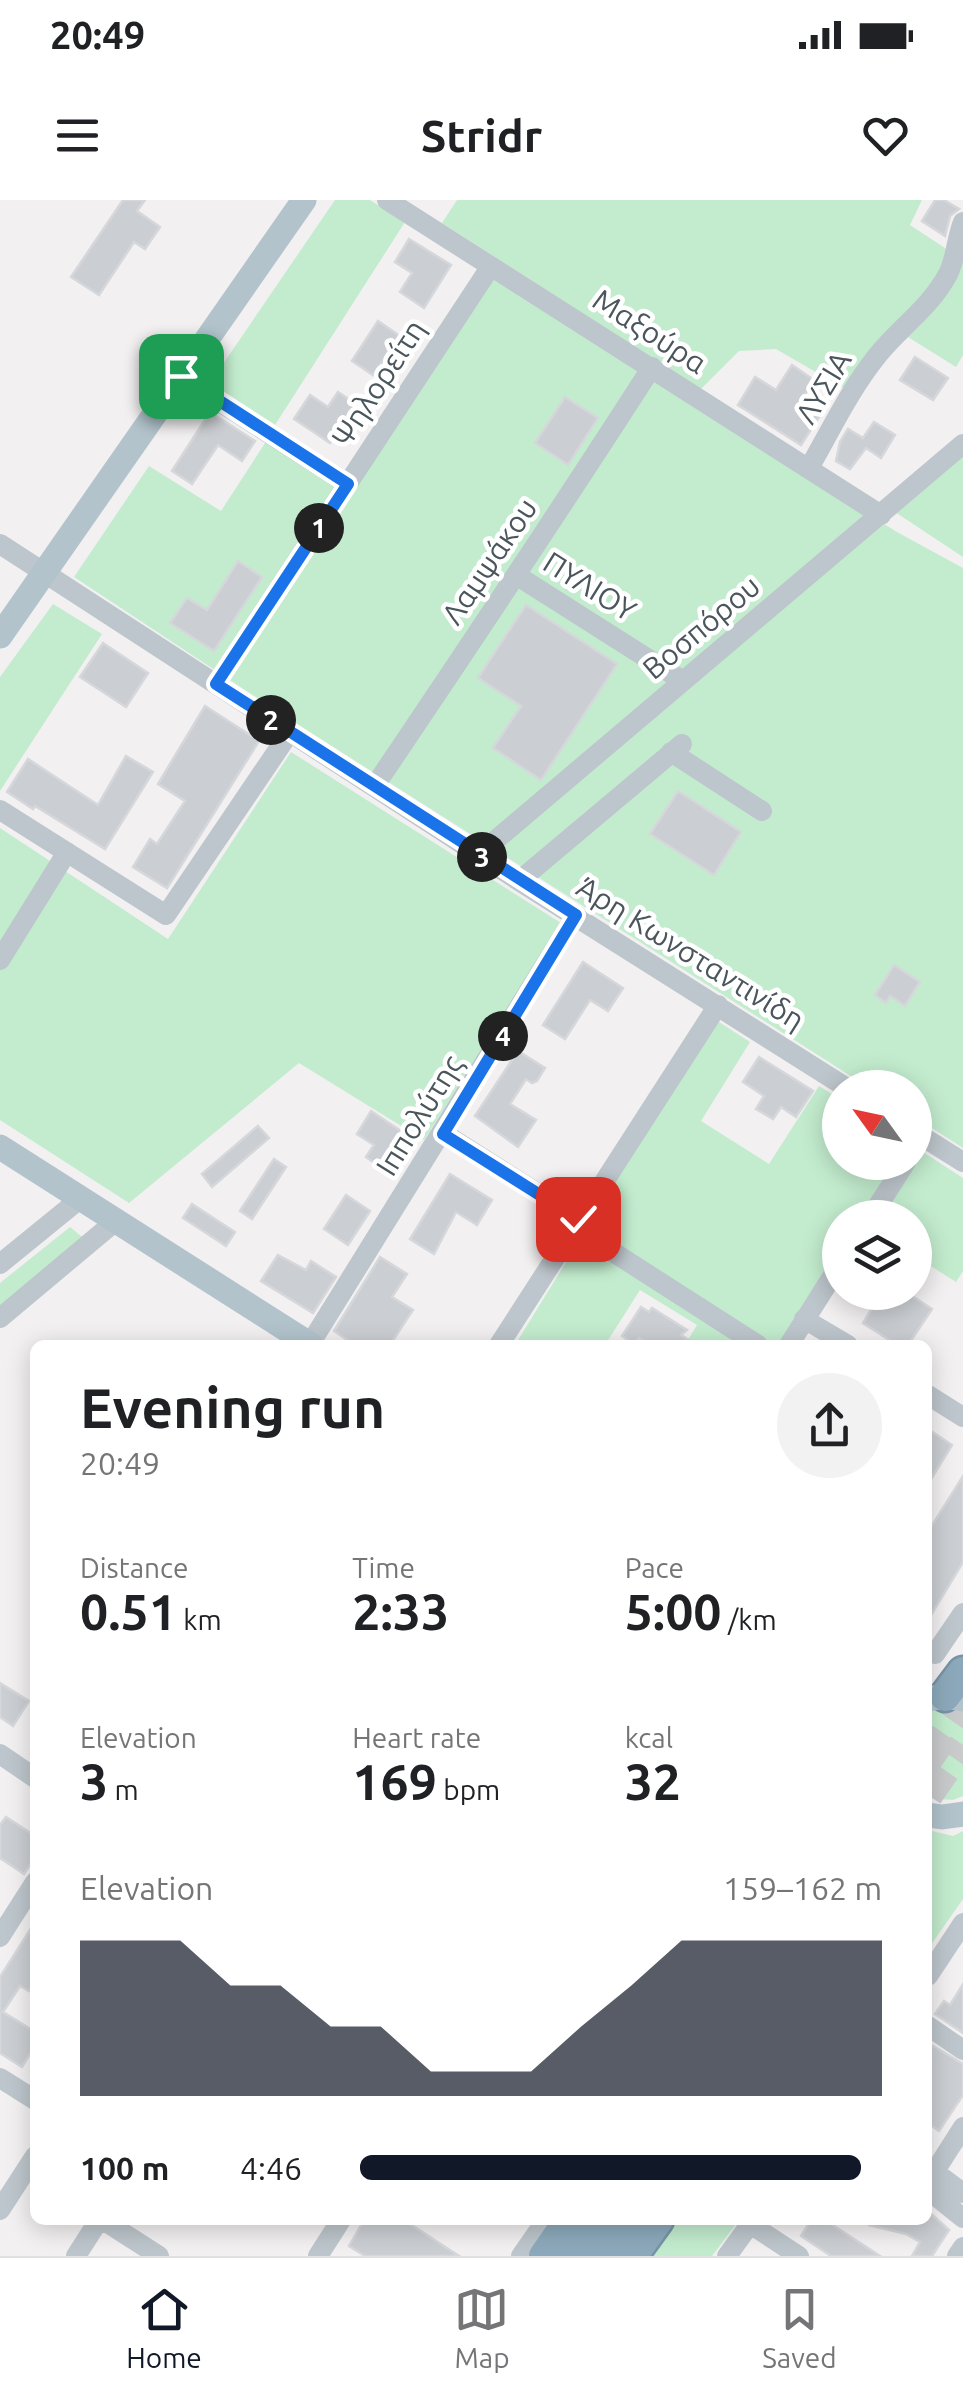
<!DOCTYPE html>
<meta charset="utf-8">
<style>
:root{--surface:#fff;--page:#f2f2f2;--text:#202124;--muted:#757577;--line:#e0e0e0;--accent:#111827}
body{margin:0;font-family:Ubuntu,sans-serif;background:var(--page);color:var(--text);height:100vh;display:flex;flex-direction:column;font-size:38px;white-space:nowrap}
*{box-sizing:border-box;margin:0}
p{font-size:32px;color:var(--muted)}
.icon{flex:none;width:55px;height:55px;fill:none;stroke:currentColor;stroke-width:2;stroke-linecap:round;stroke-linejoin:round}
.map{position:relative;flex:1;overflow:hidden}
.side{position:absolute;left:30px;top:1140px;width:902px;height:885px;display:flex;flex-direction:column;background:var(--surface);border-radius:15px;box-shadow:0 5px 25px #0003}
.side>*{flex:none}
.needle{width:65px;rotate:303deg}
.controls{position:absolute;left:822px;top:870px;display:grid;gap:20px}
.controls a{display:grid;place-items:center;width:110px;height:110px;border-radius:50%;background:var(--surface);box-shadow:0 5px 25px #0003;font-size:50px}
.pin{position:absolute;display:grid;place-items:center;width:85px;height:85px;color:#fff;margin:-42px;border-radius:20px;box-shadow:0 5px 15px #0006}
.km{position:absolute;width:50px;height:50px;margin:-25px;border-radius:50%;background:#222;color:#fff;font-size:28px;line-height:50px;text-align:center}
.round{display:grid;place-items:center;flex:none;width:105px;height:105px;border-radius:52px;background:var(--page)}
.headline{display:flex;align-items:center;justify-content:space-between;height:170px;padding:0 50px}
h1{font-size:55px;font-weight:700;line-height:75px}
.stats{display:grid;grid-template-columns:repeat(3,1fr);gap:15px;height:170px;padding:10px 50px}
.stats div{display:grid;align-content:center}
.stats b{font-size:50px;font-weight:700}
.stats small{font-size:28px;font-weight:400}
.stats p{font-size:28px}
.chart{height:280px;padding:20px 50px}
.chart p{display:flex;justify-content:space-between}
.chart svg{width:100%;height:180px;margin-top:10px;fill:var(--accent);opacity:.7}
ul{padding:0 50px;list-style:none;font-size:32px}
li{display:grid;grid-template-columns:160px 120px 1fr;align-items:center;height:75px}
li i{height:25px;border-radius:12px;background:var(--accent)}
.status{display:flex;justify-content:space-between;align-items:center;height:70px;padding:0 50px;background:var(--surface);direction:ltr}
.status svg{height:28px;fill:currentColor}
header{display:flex;justify-content:space-between;align-items:center;height:130px;padding:0 50px;background:var(--surface);font-size:45px;font-weight:700}
.tabs{display:flex;justify-content:space-around;align-items:center;height:140px;border-top:2px solid var(--line);background:var(--surface);font-size:28px;color:var(--muted)}
.tabs a{display:grid;justify-items:center;gap:5px}
.tabs .active{color:var(--accent)}
.map>svg:first-child{display:block}
.green{fill:#c3ecce}
.building{fill:#cbced2;stroke:#d5d7db;stroke-width:2.5}
.lines{fill:none;stroke-linecap:round;stroke-linejoin:round}
.highway-tunnel{stroke:#c8cacc;stroke-width:30;stroke-dasharray:30 15;stroke-linecap:butt}
.highway-casing{stroke:#7794a6;stroke-width:35}
.minor{stroke:#bdc6cc;stroke-width:20}
.major{stroke:#b2c3cc;stroke-width:25}
.highway{stroke:#8ca9bb;stroke-width:30}
.route-casing{stroke:#fff;stroke-width:20}
.route{stroke:#1a73e8;stroke-width:12}
.labels{text-anchor:middle;dominant-baseline:central;stroke-width:9;stroke-linejoin:round;paint-order:stroke}
.street-label{font-size:30px;fill:#4a565c;stroke:#fff}
</style>
<div class="status"><b>20:49</b><svg viewBox="0 0 49 12"><path d="M0 12V9h3v3zM5 12V6h3v6zM10 12V3h3v9zM15 12V0h3v12zM26 1h20v11H26zM47 4h2v5h-2z"/></svg></div>
<header><svg class="icon" aria-label="menu" viewBox="0 0 24 24"><path d="M4 6h16M4 12h16M4 18h16"/></svg>Stridr<svg class="icon" aria-label="heart" viewBox="0 0 24 24"><path d="M12 20l-8-8c-3-5 5-10 8-4 3-6 11-1 8 4z"/></svg></header>
<div class="map">
<svg width="963" height="2056" viewBox="0 0 963 2056">
<rect width="100%" height="100%" fill="#f2f0f1"/>
<!-- green -->
<path class="green" d="M335,0H370L405,22L275,225L210,183Z
M457,0H922L910,25L948,50L963,39V155L956,167L892,127L845,189L776,149L739,151L701,189L442,23Z
M492,78L897,332L963,368V948L915,917V888L868,887L283,515L74,377L149,266L221,311L267,240L352,294Z
M963,255V357L895,312Z
M53,404L102,434L0,591V477Z
M291,552L561,723L424,940L299,863L129,1003L0,920V628L168,739Z
M716,820L750,842L701,921L769,964L819,886L840,899V962H915V947L963,978V1071L956,1082L915,1056V1018H840V1053L783,1145H685L697,1125L640,1090L605,1145H515L587,1028L583,1025Z
M70,1027L86,1040L0,1110V1083Z
M945,1508L963,1512V1596L953,1600L928,1598V1511Z
M928,1630L953,1636L963,1631V1699L928,1749Z
M669,2020H739L712,2056H643Z"/>
<!-- building -->
<path class="building" d="M123,0H145L137,11L160,27L145,49L134,42L99,95L71,77Z
M935,0H944L959,9L950,16L945,36L922,21Z
M409,39L451,65L424,108L400,92L412,73L395,62Z
M378,121L400,136L373,175L352,161Z
M915,157L948,178L933,200L900,180Z
M792,165L814,180L798,205L819,217L801,245L738,205L755,177L776,190Z
M338,192L356,204L330,243L294,219L310,195L328,207Z
M565,197L598,218L568,265L535,243Z
M210,212L255,241L242,261L218,245L192,284L172,271Z
M874,222L895,235L881,258L866,248L850,269L836,261L840,242L848,229L863,238Z
M238,361L262,377L214,451L170,423L187,398L207,410Z
M526,405L617,464L541,580L493,548L521,506L478,478Z
M103,443L148,473L126,507L80,477Z
M205,506L259,541L167,688L133,667L150,639L157,644L185,601L158,584Z
M126,556L153,572L105,649L35,606L33,609L7,592L28,559L98,605Z
M678,591L741,632L714,675L650,634Z
M583,762L623,788L608,811L590,800L565,839L543,825Z
M894,765L920,782L905,806L890,796L886,803L875,795Z
M518,851L545,868L537,881L532,883L526,879L510,904L536,920L518,947L475,916Z
M759,857L813,891L796,917L781,907L773,919L756,909L764,896L743,882Z
M371,911L413,939L390,974L366,957L374,945L357,934Z
M258,926L269,938L212,987L202,974Z
M274,959L286,967L252,1019L240,1011Z
M450,974L492,1000L477,1025L456,1012L434,1054L410,1039Z
M346,995L370,1011L348,1045L324,1029Z
M192,1004L235,1032L226,1046L183,1018Z
M278,1055L306,1070L311,1061L336,1077L313,1113L261,1081Z
M380,1057L407,1074L392,1097L413,1110L390,1145H355L334,1131Z
M882,1092H906L932,1109L908,1145H897L863,1123Z
M641,1107L649,1112L652,1108L687,1130L681,1135L697,1145H650L639,1138L635,1145L622,1136Z
M928,1229L952,1245L928,1284Z
M963,1276V1362L928,1420V1332Z
M0,1483L29,1501L13,1526L0,1517Z
M6,1617L35,1636V1657L24,1674L0,1658V1625Z
M35,1722V1781L29,1791L20,1786L3,1812L35,1832V1845L22,1867L0,1853V1777Z
M963,1784V1833L935,1814L944,1801L950,1805Z
M930,1844L963,1864V1895L939,1931L928,1923V1848Z
M928,2011L949,2030L932,2056H912L920,2042L906,2034L869,2025V2020H928Z
M364,2020H404L459,2056H365L349,2046Z
M811,2020H825L880,2056H831L801,2036Z"/>
<g class="lines">
<!-- highway-tunnel -->
<path class="highway-tunnel" d="M928,1559L963,1509
M928,1595L963,1545"/>
<defs>
<path id="highway" d="M945,1496L963,1472
M544,2056L569,2020
M577,2056L602,2020
M602,2056L628,2020
M632,2056L658,2020"/>
</defs>
<!-- highway casing -->
<use href="#highway" class="highway-casing"/>
<!-- minor -->
<path class="minor" d="M387,0L881,315
M181,177L348,284
M809,268C831,230 849,191 877,156C900,127 930,108 948,74C956,59 956,39 963,22
M0,344L519,681L847,888
M516,375L683,481
M216,484L491,66
M671,552L762,611
M374,587C468,448 561,308 652,167
M0,610L166,715L290,532
M478,655L963,244
M519,681L682,544
M0,760L67,652
M915,932L963,962
M443,933L578,1019
M870,1018L906,962
M574,1027L758,1145
M0,1064L81,998
M0,1118L117,1020
M804,1119L848,1145
M310,1144L576,715
M499,1145L718,805
M789,1145L840,1064
M928,1195L963,1217
M935,1454L963,1413
M0,1554L35,1578
M0,1737L35,1682
M928,1776L963,1723
M928,1826L963,1850
M0,1878L35,1900
M928,1967L963,1993
M935,1971L963,1927
M928,1990L963,2018
M0,2010L35,1956
M103,2020L159,2056
M750,2024L799,2056
M76,2056L99,2020
M318,2056L341,2020
M521,2056L546,2020
M727,2056L753,2020
M957,2056L963,2047"/>
<!-- major -->
<path class="major" d="M0,436L304,0
M0,947L311,1145
M928,1499L945,1496L963,1499
M928,1615L942,1617L963,1614"/>
<!-- highway -->
<use href="#highway" class="highway"/>
</g>
<g class="lines">
<defs>
<path id="route" d="M181,176L348,284L216,484L576,715L443,934L578,1019"/>
</defs>
<!-- route casing -->
<use href="#route" class="route-casing"/>
<!-- route -->
<use href="#route" class="route"/>
</g>
<g class="labels">
<!-- street labels -->
<g class="street-label">
<text transform="translate(650 131) rotate(33)">Μαξούρα</text>
<text transform="translate(378 183) rotate(-57)">Ψηλορείτη</text>
<text transform="translate(823 187) rotate(-59)">ΛΥΣΙΑ</text>
<text transform="translate(489 361) rotate(-56)">Λαμψάκου</text>
<text transform="translate(590 386) rotate(32)">ΠΥΛΙΟΥ</text>
<text transform="translate(701 427) rotate(-40)">Βοσπόρου</text>
<text transform="translate(691 753) rotate(32)">Άρη Κωνσταντινίδη</text>
<text transform="translate(419 915) rotate(-58)">Ιππολύτης</text>
</g>
</g>
</svg>
<div class="controls">
<a><svg class="needle" viewBox="-14 -14 28 28"><path d="M0-13l5 13h-10z" fill="#e53935"/><path d="M0 13l5-13h-10z" fill="#757577"/></svg></a>
<a><svg class="icon" aria-label="layers" viewBox="0 0 24 24"><path d="M12 4l9 5-9 5-9-5zM3 14l9 5 9-5"/></svg></a>
</div>
<div class="pin" style="left:181px;top:176px;background:#1e9e55"><svg class="icon" aria-label="arrive" viewBox="0 0 24 24"><path d="M6 21V4h12l-3 4 3 4H6"/></svg></div>
<div class="pin" style="left:578px;top:1019px;background:#d93025"><svg class="icon" aria-label="check" viewBox="0 0 24 24"><path d="M5 12l5 5 9-10"/></svg></div>
<b class="km" style="left:319px;top:328px">1</b>
<b class="km" style="left:271px;top:520px">2</b>
<b class="km" style="left:482px;top:657px">3</b>
<b class="km" style="left:503px;top:836px">4</b>
<section class="side">
<div class="headline"><div><h1>Evening run</h1><p>20:49</p></div><a class="round"><svg class="icon" aria-label="share" viewBox="0 0 24 24"><path d="M12 15V3M7 8l5-5 5 5M5 13v7h14v-7"/></svg></a></div>
<div class="stats">
<div><p>Distance</p><b>0.51<small> km</small></b></div>
<div><p>Time</p><b>2:33</b></div>
<div><p>Pace</p><b>5:00<small> /km</small></b></div>
</div>
<div class="stats">
<div><p>Elevation</p><b>3<small> m</small></b></div>
<div><p>Heart rate</p><b>169<small> bpm</small></b></div>
<div><p>kcal</p><b>32</b></div>
</div>
<div class="chart"><p><span>Elevation</span>159–162 m</p>
<svg viewBox="0 0 160 44" preserveAspectRatio="none"><path d="M0 44V6L10 6L20 6L30 17L40 17L50 27L60 27L70 38L80 38L90 38L100 27L110 17L120 6L130 6L140 6L150 6L160 6V44z"/></svg>
</div>
<ul>
<li><b>100 m</b>4:46<i style="width:96%"></i></li>
</ul>
</section>
</div>
<nav class="tabs">
<a class="active"><svg class="icon" aria-label="home" viewBox="0 0 24 24"><path d="M3 11l9-7 9 7M6 9v11h12V9"/></svg>Home</a>
<a><svg class="icon" aria-label="map" viewBox="0 0 24 24"><path d="M3 6l6-2 6 2 6-2v14l-6 2-6-2-6 2zM9 4v14M15 6v14"/></svg>Map</a>
<a><svg class="icon" aria-label="saved" viewBox="0 0 24 24"><path d="M7 4h10v16l-5-4-5 4z"/></svg>Saved</a>
</nav>
